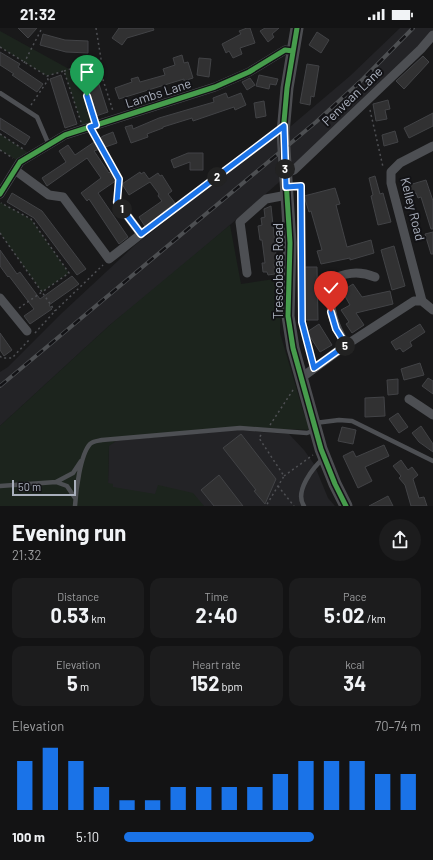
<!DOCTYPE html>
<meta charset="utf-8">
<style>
:root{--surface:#131314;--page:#1c1c1d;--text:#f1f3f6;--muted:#9d9ea0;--accent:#1a73e8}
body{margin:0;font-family:Barlow,sans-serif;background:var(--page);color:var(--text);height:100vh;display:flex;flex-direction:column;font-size:15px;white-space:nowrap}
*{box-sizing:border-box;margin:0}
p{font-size:13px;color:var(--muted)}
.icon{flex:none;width:22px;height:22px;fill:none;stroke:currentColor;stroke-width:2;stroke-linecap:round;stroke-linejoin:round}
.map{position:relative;height:478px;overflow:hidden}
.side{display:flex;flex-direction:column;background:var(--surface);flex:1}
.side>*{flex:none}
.scale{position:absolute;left:12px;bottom:10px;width:64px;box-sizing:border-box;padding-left:4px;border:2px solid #a9afbc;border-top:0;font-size:11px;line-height:14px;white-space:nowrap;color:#a9afbc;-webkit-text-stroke:3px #131316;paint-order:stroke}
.pin{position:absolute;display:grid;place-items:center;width:34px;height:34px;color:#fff;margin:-41px -17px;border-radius:50% 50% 50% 0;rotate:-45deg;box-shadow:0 0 4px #0007}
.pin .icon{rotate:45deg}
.km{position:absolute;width:20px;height:20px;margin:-10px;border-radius:50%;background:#222;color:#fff;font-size:11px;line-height:20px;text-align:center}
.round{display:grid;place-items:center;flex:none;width:42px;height:42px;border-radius:21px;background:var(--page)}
.head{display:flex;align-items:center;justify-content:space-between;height:68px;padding:0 12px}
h1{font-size:22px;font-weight:700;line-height:30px}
.figures{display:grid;grid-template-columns:repeat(3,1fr);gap:6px;height:68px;padding:4px 12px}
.figures div{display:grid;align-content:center;border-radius:10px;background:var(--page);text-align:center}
.figures b{font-size:20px;font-weight:700}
.figures small{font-size:11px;font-weight:400}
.figures p{font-size:11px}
.chart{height:112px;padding:8px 12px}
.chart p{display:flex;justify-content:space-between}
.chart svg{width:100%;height:72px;margin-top:4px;stroke:var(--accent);stroke-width:6}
ul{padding:0 12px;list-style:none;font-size:13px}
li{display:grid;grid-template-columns:64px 48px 1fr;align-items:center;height:30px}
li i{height:10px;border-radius:5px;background:var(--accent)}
.status{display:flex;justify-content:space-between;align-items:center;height:28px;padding:0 20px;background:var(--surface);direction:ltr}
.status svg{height:11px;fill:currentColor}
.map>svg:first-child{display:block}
.built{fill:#232326}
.green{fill:#1c241d}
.building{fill:#313132;stroke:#424346}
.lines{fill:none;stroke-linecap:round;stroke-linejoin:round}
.path{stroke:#4f5054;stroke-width:1.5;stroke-dasharray:2 3;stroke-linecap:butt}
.lane{stroke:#4d4f53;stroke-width:4.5}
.street{stroke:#4d4f53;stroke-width:9}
.secondary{stroke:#4c4d51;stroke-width:13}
.rail-casing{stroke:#4d4f52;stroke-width:4}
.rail{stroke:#131316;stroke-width:2.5;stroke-dasharray:8;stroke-linecap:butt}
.cycleway-casing{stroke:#131316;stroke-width:8}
.cycleway{stroke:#469c4c;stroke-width:5}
.route-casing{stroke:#fff;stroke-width:8}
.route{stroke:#1a73e8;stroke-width:5}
.labels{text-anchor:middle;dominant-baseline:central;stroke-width:4;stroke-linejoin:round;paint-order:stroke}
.street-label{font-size:13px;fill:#a9afbc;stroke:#131316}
</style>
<div class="status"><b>21:32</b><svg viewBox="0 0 49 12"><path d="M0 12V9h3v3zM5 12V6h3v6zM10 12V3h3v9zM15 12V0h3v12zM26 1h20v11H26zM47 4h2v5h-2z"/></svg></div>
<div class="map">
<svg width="433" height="478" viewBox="0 0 433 478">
<rect width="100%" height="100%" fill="#19191a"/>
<!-- built -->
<path class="built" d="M400,0H433V2L399,39L277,156L169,250L111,296L0,398V344L8,339L62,285L135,217L270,111L291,98L350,48Z
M234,402L289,406L304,422L314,436L328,470L335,478H103L108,455L109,417L116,413Z"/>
<!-- green -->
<path class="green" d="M0,3L69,41L77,39L96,97L83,101L64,43L47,48L0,19Z
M0,106L32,127L20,134L0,122Z
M0,174L31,191L69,245L42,264L0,205Z
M230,197L241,256L281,250L280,305L304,386L315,402L240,400L99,414L116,413L109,418L108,455L113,456V459L155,466L158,457L193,465L204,478H0V398L111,296Z"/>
<!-- building -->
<path class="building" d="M18,0H37L28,10Z
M119,0H153L154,2L127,10L122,17L112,10Z
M247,0H250L255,15L240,20L242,26L233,30L229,23L226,25L222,16L241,6L239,3Z
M265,0H279L272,6L274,9L268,14L260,3Z
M317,4L329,12L321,25L309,17Z
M43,6L65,12L88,13V25L66,24L40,17Z
M0,24L20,36L18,39L43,56L37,64L12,47L14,46L0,37Z
M182,27L184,35L188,34L193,50L184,53V51L119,71L115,60L132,54L131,51L138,49L140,54L165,47L163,41L175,37L173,30Z
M423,28L429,34L404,61L396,53Z
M199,30L211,31L209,49L197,47Z
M92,35L108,84L96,88L80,39Z
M307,36L319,38L314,69L311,68L310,77L300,75Z
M61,47L77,96L65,100L50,51Z
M259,47L278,51L276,57L270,56L269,61L256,58Z
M250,50L255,57L247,62L242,54Z
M226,65L228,70L241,65L246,77L235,82L234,79L193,93L192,90L163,99V100L147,106L148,109L131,115L125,99L132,97L133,101L159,90L214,74L213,70Z
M388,72L390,81L385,82L387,91L376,93L373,76Z
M264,73L266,88L256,90L254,75Z
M433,85V98L409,110L404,100Z
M0,90L30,109L25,117L0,101Z
M395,103L398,114L384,118L382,107Z
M113,104L117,115L94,123L109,145L111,143L117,152L98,165L128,209L119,216L89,171L87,173L81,165L101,150L87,130L47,158L42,150L66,134L59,123L68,117L75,127L103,108Z
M188,125H203V142H190V134L174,140L171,132Z
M140,144L141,146L144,144L149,151L158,145L160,148L162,147L172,163L168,166L175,175L163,184L164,186L161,188L162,190L146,200L139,189L162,173L158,168L159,166L150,154L129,167L122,156Z
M375,148L380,166L383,165L391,194L378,197L371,168L373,167L369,150Z
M426,152L433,173V201H431L421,169L418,170L416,165L413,166L409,157Z
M335,160L340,176L336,177L347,219L371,212L374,225L350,232V230L321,236L317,223L322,222L311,183L309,184L304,168Z
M12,165L42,183L86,241L77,247L34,190L7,174Z
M271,178L277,236H274L275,246L268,247L267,244H263L262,235H265L262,212H260L258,198L262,197L261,190L265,189L264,181Z
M433,204V226H431L425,206Z
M394,218L405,258L392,262L381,222Z
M0,222L17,246L20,244L40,271L72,248L79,256L49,277L52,281L30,296L24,288L34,281L9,248L8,249L0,238Z
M303,239H317L318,292H304Z
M353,256L362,269L390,263L393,276L356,285L364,297L352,305L346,296L349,294L341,282L350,277L342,263Z
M319,296L332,317L320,324L307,304Z
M420,296L425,304L410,314L412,318L403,324L400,320L396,322L391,314Z
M0,305L12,322L4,328L0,322Z
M420,335L424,347L404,352L401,341Z
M428,350L433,353V366L422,358Z
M398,351V366L388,367L387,352Z
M384,369L385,388L365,389V370Z
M398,385L408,399L399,405L389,391Z
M421,398L433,416V424L419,414L412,405Z
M342,399L356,402L353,416L338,413Z
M241,406L276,451L265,476L254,463L256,462L223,420Z
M384,417L389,428L365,439L372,453L358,460L343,428L353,423L356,429Z
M401,432L408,442L412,439L418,447L413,451L419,470L424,469L427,478H411L405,457L399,450L401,448L393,438Z
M219,447L243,478H214L201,462Z
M388,468L393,478H369Z"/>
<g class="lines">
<!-- path -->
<path class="path" d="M96,0L101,31L97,33L113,83
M0,19L47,48L64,43L81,94
M24,35L42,0
M77,39L97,33
M64,43L77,39L94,89
M31,77L48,52L47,48
M370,82L383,139
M0,106L23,121
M94,106L119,151L117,166
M0,122L13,130
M147,202L272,107
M0,205L42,264L69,245L31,191L1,175
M19,280L42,264L55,283
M35,305L55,283L103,237
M0,328L2,330H12L29,312
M270,397L293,362
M261,407L259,410L284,448L266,478
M284,448L313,427
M278,458L294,478"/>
<!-- lane -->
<path class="lane" d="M0,65L37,89L49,117
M315,395L339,392L352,393L433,433
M56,454L73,445L81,433
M0,458L56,454L67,458L75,470
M75,478C76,463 80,427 90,416C93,413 98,413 102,412L240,400L307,405L315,402
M304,478C294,464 313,439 324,430"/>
<!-- street -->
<path class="street" d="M15,142L49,167L63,169L109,231L141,206L117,174
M286,145L294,142L421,21L433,7
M0,166L20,134L65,107L215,59L249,44L285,22L293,23
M247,245L240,194L266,171L287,167
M0,270L27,303
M422,273L391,155V144L400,135L433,118
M422,273L433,282
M346,317C331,292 331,282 328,253C344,245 358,242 375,249
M301,350L346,317L414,273H422
M409,371L433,387"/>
<!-- secondary -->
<path class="secondary" d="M297,0L287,60L283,105L290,215L288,288L293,320L321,421L335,456L346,478"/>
<defs>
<path id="rail" d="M0,358L316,94L363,51L413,0"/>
</defs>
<!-- rail casing -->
<use href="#rail" class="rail-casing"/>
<!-- rail -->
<use href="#rail" class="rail"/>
<defs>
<path id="cycleway" d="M297,0L287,60L283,105L290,215L288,288L293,320L321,421L335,456L346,478
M287,159L301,158L302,294L314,340
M0,166L20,134L65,107L215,59L249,44L285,22L293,23"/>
</defs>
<!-- cycleway casing -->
<use href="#cycleway" class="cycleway-casing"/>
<!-- cycleway -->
<use href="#cycleway" class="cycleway"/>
</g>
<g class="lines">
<defs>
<path id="route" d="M87,68L96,97L90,99L119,151L117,174L141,206L284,98L286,159L301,158L302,294L314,340L346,317L336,301L331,284"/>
</defs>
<!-- route casing -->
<use href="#route" class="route-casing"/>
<!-- route -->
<use href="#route" class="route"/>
</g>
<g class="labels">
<!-- street labels -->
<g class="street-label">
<text transform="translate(158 65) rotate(-18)">Lambs Lane</text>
<text transform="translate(352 68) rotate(-44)">Penvean Lane</text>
<text transform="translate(413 181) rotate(76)">Kelley Road</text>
<text transform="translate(278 243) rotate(-90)">Trescobeas Road</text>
</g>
</g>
</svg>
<div class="scale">50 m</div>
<div class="pin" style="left:87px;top:68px;background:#1e9e55"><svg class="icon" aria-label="arrive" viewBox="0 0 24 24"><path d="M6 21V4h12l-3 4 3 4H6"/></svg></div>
<div class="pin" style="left:331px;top:284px;background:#d93025"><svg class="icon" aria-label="check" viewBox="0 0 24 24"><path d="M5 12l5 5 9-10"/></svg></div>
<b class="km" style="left:122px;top:181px">1</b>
<b class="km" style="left:217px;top:149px">2</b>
<b class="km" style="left:285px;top:141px">3</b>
<b class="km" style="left:345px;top:318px">5</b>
</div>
<section class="side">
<div class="head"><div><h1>Evening run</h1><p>21:32</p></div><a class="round"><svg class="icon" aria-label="share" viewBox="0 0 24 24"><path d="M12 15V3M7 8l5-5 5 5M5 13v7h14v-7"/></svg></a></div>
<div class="figures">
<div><p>Distance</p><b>0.53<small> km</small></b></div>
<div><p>Time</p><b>2:40</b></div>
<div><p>Pace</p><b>5:02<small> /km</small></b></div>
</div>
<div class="figures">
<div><p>Elevation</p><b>5<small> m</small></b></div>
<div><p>Heart rate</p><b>152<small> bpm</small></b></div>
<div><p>kcal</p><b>34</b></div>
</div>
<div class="chart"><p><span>Elevation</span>70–74 m</p>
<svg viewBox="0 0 160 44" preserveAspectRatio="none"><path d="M5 44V14M15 44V6M25 44V14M35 44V30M45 44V38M55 44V38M65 44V30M75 44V30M85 44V30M95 44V30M105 44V22M115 44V14M125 44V14M135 44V14M145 44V22M155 44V22"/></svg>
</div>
<ul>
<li><b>100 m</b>5:10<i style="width:64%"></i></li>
</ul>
</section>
